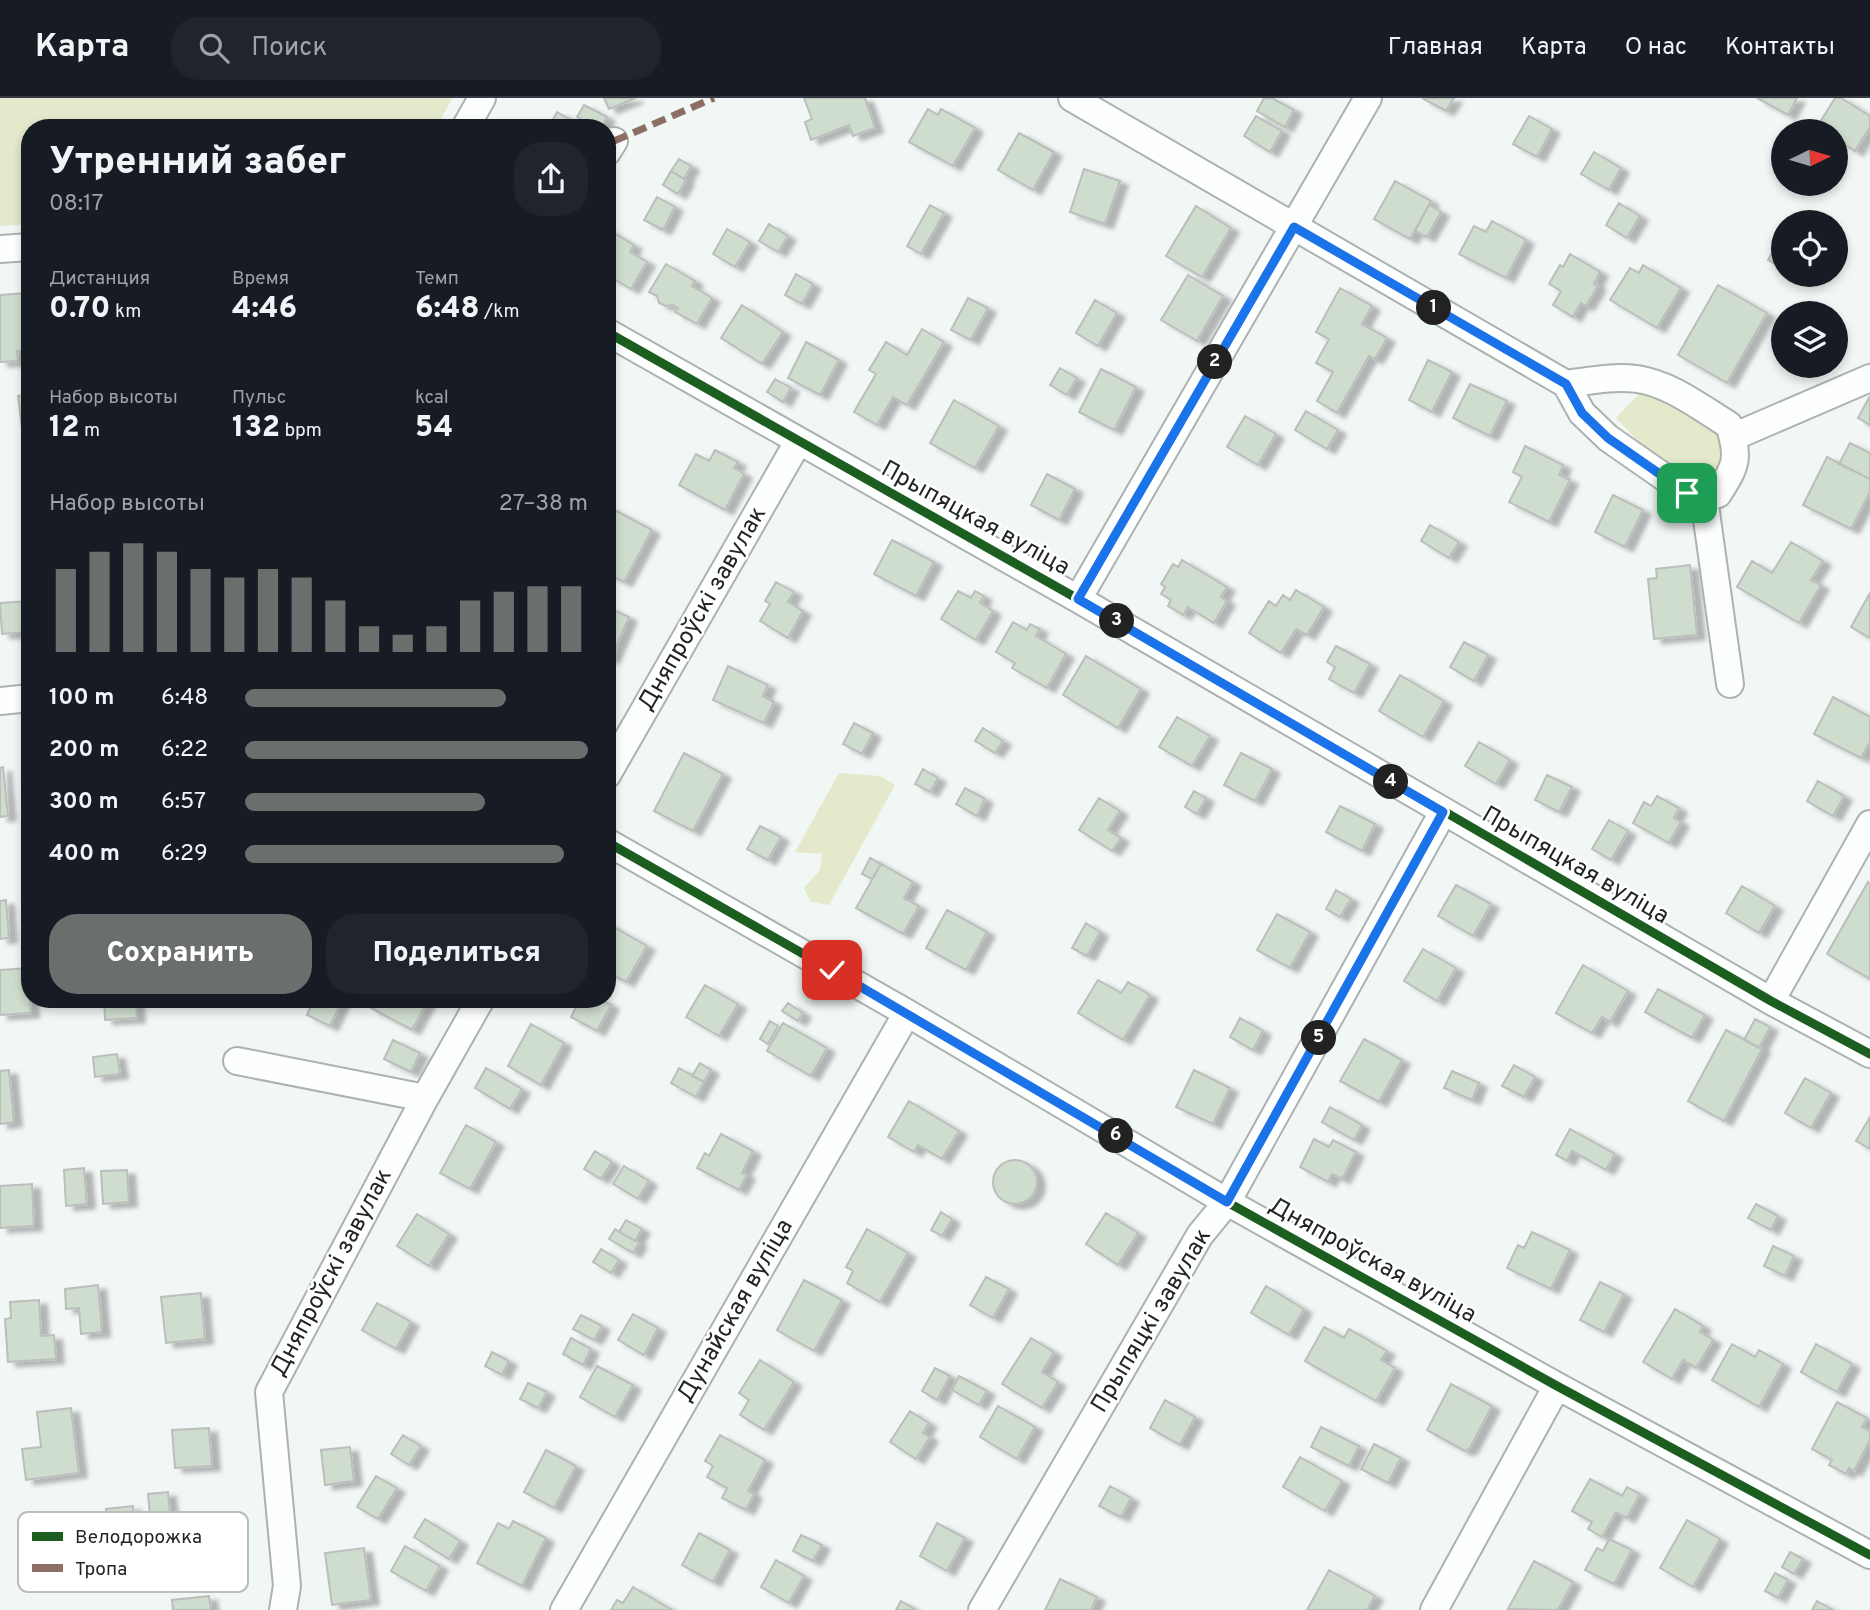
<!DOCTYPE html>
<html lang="ru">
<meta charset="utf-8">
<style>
:root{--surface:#171b24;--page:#20242c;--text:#f1f3f6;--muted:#9ea1a6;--line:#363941;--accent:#6a6e6d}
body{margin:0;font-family:Overpass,sans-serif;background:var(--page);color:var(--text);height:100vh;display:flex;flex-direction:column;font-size:26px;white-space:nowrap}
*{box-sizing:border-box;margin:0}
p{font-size:23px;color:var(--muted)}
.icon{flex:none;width:38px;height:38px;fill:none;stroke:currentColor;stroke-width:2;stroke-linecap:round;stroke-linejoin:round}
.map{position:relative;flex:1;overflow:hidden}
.drawer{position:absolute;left:21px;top:21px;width:595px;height:889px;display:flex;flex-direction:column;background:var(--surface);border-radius:28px;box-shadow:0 4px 10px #0003}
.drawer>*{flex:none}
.needle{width:46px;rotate:85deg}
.fabs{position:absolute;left:1771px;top:21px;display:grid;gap:14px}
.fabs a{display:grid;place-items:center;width:77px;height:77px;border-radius:50%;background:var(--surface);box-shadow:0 4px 10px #0003;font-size:35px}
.pin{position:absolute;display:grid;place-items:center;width:60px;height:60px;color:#fff;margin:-30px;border-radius:14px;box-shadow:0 4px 10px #0006}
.km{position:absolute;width:35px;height:35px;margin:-18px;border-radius:50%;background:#222;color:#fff;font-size:19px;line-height:35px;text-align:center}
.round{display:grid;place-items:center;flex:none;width:74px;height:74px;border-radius:28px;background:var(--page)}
.summary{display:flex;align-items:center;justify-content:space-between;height:119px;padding:0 28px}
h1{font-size:38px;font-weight:800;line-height:52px}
.figures{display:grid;grid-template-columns:repeat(3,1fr);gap:10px;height:119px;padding:7px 28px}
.figures div{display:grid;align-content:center}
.figures b{font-size:30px;font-weight:800}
.figures small{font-size:19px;font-weight:400}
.figures p{font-size:19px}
.chart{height:196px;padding:14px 28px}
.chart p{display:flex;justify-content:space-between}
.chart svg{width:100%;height:126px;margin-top:7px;stroke:var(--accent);stroke-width:6}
.primary-button{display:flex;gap:14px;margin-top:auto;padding:14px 28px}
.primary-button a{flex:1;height:80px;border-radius:28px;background:var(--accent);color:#fff;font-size:28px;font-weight:800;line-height:80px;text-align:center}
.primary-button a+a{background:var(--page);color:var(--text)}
ul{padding:0 28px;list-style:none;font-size:23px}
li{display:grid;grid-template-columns:112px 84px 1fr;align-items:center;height:52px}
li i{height:18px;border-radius:9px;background:var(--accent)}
header{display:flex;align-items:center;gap:42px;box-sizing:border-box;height:98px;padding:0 35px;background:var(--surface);border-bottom:2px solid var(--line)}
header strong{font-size:33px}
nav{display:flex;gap:38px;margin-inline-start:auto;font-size:24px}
.search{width:490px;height:63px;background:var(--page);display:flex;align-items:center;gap:18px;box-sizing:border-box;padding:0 24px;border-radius:28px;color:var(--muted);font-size:26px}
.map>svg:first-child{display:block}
.green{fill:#e4e9cc}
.building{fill:#ceddce;stroke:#bbbebc;stroke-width:2;filter:url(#shadow)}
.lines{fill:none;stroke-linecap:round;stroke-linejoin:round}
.minor-casing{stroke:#adb2b1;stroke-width:30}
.minor{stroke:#fdfefe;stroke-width:26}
.quiet{stroke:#8d6e63;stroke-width:7;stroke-dasharray:14 7;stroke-linecap:butt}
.cycleway-casing{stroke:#fff;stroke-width:13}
.cycleway{stroke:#1b5e20;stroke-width:9}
.route-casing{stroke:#fff;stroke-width:14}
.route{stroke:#1a73e8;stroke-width:9}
.labels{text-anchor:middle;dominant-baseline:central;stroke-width:5;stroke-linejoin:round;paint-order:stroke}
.street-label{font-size:24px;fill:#212524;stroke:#fff}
.key{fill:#fff;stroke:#bcbebd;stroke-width:2}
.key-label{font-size:19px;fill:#212524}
</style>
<header>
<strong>Карта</strong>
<div class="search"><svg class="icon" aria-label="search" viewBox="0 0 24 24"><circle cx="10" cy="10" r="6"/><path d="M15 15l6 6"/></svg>Поиск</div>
<nav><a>Главная</a><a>Карта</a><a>О нас</a><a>Контакты</a></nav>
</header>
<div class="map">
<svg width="1870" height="1512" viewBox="0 0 1870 1512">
<defs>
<filter id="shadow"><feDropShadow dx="8" dy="4.5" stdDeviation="2" flood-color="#0004"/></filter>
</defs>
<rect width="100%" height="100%" fill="#f1f7f5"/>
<!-- green -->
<path class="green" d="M0,0H452L436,30H30V126L0,128Z
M1639,296L1697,315L1723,338C1722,364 1721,371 1698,385L1659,365L1616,320Z
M839,675L880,678L895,687L829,807L811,804L804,790L820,772L822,756L795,754Z"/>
<!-- building -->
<path class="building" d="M604,0H636L609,11Z
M804,0H865L875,30L853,38L849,27L811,42L805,24L812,21Z
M1264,0H1272L1294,12L1285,29L1257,13Z
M1422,0H1454L1446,13Z
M1757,0H1797L1788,17Z
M1835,0H1841L1870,18V29L1855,53L1836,41V33H1823L1817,29Z
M584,7L607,19L601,30H596L577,19Z
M928,11L938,17L941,11L975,30L953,68L909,44Z
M557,14L585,30H548Z
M1256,18L1282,33L1270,54L1244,38Z
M1529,18L1552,31L1537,59L1513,46Z
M1019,35L1054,54L1033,92L998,72Z
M1594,54L1621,70L1609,92L1581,76Z
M679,61L691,68L684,81L671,73Z
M1084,71L1120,83L1105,126L1070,114Z
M671,73L686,82L678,96L663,87Z
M1395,83L1431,103L1410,141L1374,121Z
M657,99L675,109L663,132L644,122Z
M1619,105L1640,118L1627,140L1606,127Z
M930,107L944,115L921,156L907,148Z
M1429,107L1441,114L1427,139L1415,133Z
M1196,108L1231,130L1202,179L1166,158Z
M1492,123L1526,142L1506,180L1459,156L1474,128L1486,134Z
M769,126L788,138L778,154L759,143Z
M607,131L634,147L630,154L647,164L631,191L609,178L613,172L607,171Z
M727,131L750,144L735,169L713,156Z
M1781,139L1783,141V171L1768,162Z
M1570,156L1600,174L1594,186L1598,188L1586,208L1581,205L1573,219L1553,207L1561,193L1549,186L1560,167L1563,169Z
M666,166L695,183L692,188L712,200L697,226L675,214L678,210L673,207L666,208L659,205L657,198L649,194Z
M1643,167L1681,190L1657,230L1610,202L1630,170L1639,175Z
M796,176L813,186L802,206L785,197Z
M1188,177L1223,198L1197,243L1161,222Z
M1718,187L1767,215L1727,285L1678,257Z
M1340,190L1372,208L1362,226L1387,240L1375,261L1369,258L1337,315L1317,303L1333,274L1316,265L1329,241L1316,234Z
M27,195L30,252L17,253L18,263L0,264V197Z
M968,200L988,210L971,242L951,232Z
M1095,202L1117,215L1098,248L1076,235Z
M742,207L783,234L762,266L721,240Z
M922,231L944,244L907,307L893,299L877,327L854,314L876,276L869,272L886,244L907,257Z
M806,244L839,262L820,297L788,280Z
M1428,262L1452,274L1432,314L1409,302Z
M1060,270L1077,280L1067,297L1050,287Z
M1101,271L1136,289L1114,332L1079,314Z
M775,281L791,290L783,304L767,294Z
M1470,286L1507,303L1490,338L1453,320Z
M30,297V330L22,331L18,298Z
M1870,298V327L1858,320Z
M954,302L999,328L975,370L930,345Z
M1306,313L1338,332L1327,351L1295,332Z
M1245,318L1276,336L1258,367L1227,349Z
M1850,345L1870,355V381L1839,366Z
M1525,348L1563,367L1559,377L1570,382L1549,424L1509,404L1522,379L1513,374Z
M715,352L738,364L734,370L744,376L725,412L679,387L696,356L709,363Z
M1827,359L1870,381V394L1851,431L1803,407Z
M1047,376L1075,391L1059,422L1031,407Z
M1613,397L1643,412L1625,449L1595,434Z
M609,409L652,432L624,484L607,475Z
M1430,427L1459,444L1449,460L1421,443Z
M892,442L934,464L916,498L874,476Z
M1791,444L1823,463L1811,482L1821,487L1799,525L1737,489L1752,463L1772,475Z
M1182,462L1227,489L1221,499L1227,503L1214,525L1188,509L1183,517L1168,508L1171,502L1161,496L1165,489L1161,486L1173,466L1178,469Z
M1690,467L1697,537L1654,541L1648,481L1657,480L1656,471Z
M776,484L794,494L788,504L803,513L788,540L760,523L770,506L765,503Z
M1296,492L1324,509L1307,537L1296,531L1281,555L1249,535L1269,503L1276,508L1283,497L1290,502Z
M958,493L971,500L975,493L984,498L980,505L993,513L976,542L941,521Z
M1870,495V540L1851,529Z
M30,503V534L2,536L0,505Z
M607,509L629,519L611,561L607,560Z
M1013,524L1027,532L1030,526L1040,531L1036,538L1066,556L1047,590L1012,570L1015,565L996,554Z
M1464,544L1488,557L1474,583L1450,569Z
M1336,548L1370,566L1354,595L1329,581L1335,569L1327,564Z
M1086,558L1141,591L1118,630L1063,597Z
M728,568L768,587L763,598L774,604L764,625L713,602Z
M1400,577L1444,603L1423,639L1379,613Z
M1833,599L1870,619V644L1861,660L1814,636Z
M1177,619L1210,638L1192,668L1159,649Z
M854,625L873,635L862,656L843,646Z
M983,630L1003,643L995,655L975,643Z
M1479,644L1510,662L1496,686L1465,668Z
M684,655L723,676L693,733L654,713Z
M1241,655L1272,671L1255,703L1224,687Z
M3,669L8,718L0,719V670Z
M923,671L938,680L930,694L915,686Z
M1547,677L1572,689L1559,714L1535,702Z
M1818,683L1844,698L1833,718L1807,703Z
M965,690L985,701L977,718L956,706Z
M1194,693L1206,700L1197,716L1185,709Z
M1657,698L1679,710L1674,720L1681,724L1669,745L1633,725L1644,704L1651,708Z
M1099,700L1120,713L1108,732L1121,740L1112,753L1079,732Z
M1340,708L1375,726L1362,753L1326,734Z
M1609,722L1628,733L1611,762L1592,751Z
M760,728L781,739L768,762L747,751Z
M870,760L881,766L872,781L862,776Z
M881,766L913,784L904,800L919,808L903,836L856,810Z
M1868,784L1870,786V881L1827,856Z
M1456,787L1491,806L1473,838L1438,818Z
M1742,788L1775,808L1759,835L1726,815Z
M1336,792L1351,801L1340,819L1326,811Z
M6,802L9,840L0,841V803Z
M947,812L987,834L966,872L926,850Z
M1277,816L1310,834L1290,870L1257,852Z
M607,825L647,848L626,884L607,874Z
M1086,825L1100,834L1087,858L1072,850Z
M1423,851L1456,870L1437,903L1404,883Z
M1583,867L1628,893L1610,924L1602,919L1592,935L1556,915Z
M28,870L31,915L0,917V872Z
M1098,882L1121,895L1128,884L1150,897L1123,942L1078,915Z
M705,887L738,906L719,938L686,919Z
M1658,891L1705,917L1692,940L1645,914Z
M104,901H136L137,920L105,922Z
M314,901H343L330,928L307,917Z
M376,901H429L412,932L371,910Z
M580,901H601L611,907L597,933L571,919Z
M788,905L803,915L798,923L782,913Z
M1240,920L1263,933L1253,952L1230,939Z
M1755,921L1770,929L1759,950L1744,942Z
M770,923L778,928L768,946L760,941Z
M783,925L827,950L811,978L767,953Z
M531,926L564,945L541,987L508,968Z
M1726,932L1762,951L1724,1023L1688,1003Z
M1364,941L1402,962L1379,1004L1340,983Z
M393,942L420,955L411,974L384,961Z
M117,956L120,976L95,979L93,959Z
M700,965L711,972L704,984L692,978Z
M1514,967L1535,979L1524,999L1502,988Z
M486,970L522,991L510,1011L475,990Z
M679,970L704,984L696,999L671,985Z
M9,972L14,1024L0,1026V973Z
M1194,972L1230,990L1213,1026L1176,1009Z
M1452,973L1479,985L1472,1002L1444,990Z
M1805,980L1831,995L1811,1030L1785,1015Z
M909,1003L959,1033L942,1061L918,1047L914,1054L888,1039Z
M1330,1009L1362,1027L1354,1042L1322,1024Z
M1870,1019V1051L1856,1043Z
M466,1027L496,1044L470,1091L440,1075Z
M1570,1031L1615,1056L1606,1072L1572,1053L1567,1063L1556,1057Z
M721,1036L753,1053L742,1075L747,1077L739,1092L697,1070L705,1055L709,1058Z
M1314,1041L1329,1049L1333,1042L1356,1054L1342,1081L1332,1076L1328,1084L1300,1069Z
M595,1053L612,1064L601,1081L584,1071Z
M993 1084a22 22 0 1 1 44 0a22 22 0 1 1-44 0Z
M624,1068L649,1083L638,1101L613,1086Z
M84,1070L87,1106L66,1108L64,1072Z
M127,1072L129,1104L103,1106L101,1073Z
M32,1086L34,1128L0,1130V1088Z
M1756,1106L1778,1118L1771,1132L1748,1120Z
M941,1114L952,1121L942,1138L931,1132Z
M1106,1115L1138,1135L1118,1167L1086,1146Z
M417,1116L449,1136L429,1168L397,1148Z
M626,1122L642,1131L635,1143L619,1134Z
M615,1131L639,1145L633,1155L609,1141Z
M867,1131L908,1155L880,1204L847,1185L853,1173L846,1169Z
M1532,1134L1570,1152L1551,1191L1507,1170L1518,1147L1524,1150Z
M1773,1148L1794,1158L1785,1178L1764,1168Z
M601,1151L619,1162L611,1175L593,1164Z
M986,1179L1009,1191L993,1220L970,1207Z
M804,1182L842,1202L814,1253L777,1232Z
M1600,1184L1624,1196L1604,1234L1580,1222Z
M98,1187L102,1234L81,1236L79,1210L66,1211L65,1191Z
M1266,1188L1304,1211L1289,1237L1251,1215Z
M201,1195L205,1241L166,1245L161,1199Z
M39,1202L41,1238L54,1237L56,1261L8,1264L5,1221L11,1220L10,1204Z
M377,1205L411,1224L396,1251L362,1232Z
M1675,1211L1703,1228L1700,1234L1713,1242L1696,1270L1683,1262L1672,1281L1643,1264Z
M633,1216L658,1230L644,1257L618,1242Z
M581,1217L602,1228L594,1242L573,1231Z
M1324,1229L1344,1240L1349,1231L1387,1253L1381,1262L1395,1270L1376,1303L1305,1263Z
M571,1240L591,1251L583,1267L563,1256Z
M1031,1240L1054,1254L1042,1274L1058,1284L1042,1310L1002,1286Z
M1732,1246L1755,1259L1759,1252L1783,1266L1759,1309L1712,1282Z
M1816,1246L1852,1266L1837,1294L1801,1274Z
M492,1254L509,1263L502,1277L485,1268Z
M760,1262L794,1284L764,1332L740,1317L749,1302L739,1295Z
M597,1268L633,1287L615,1319L580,1299Z
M935,1270L950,1278L937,1302L922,1293Z
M959,1278L987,1293L979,1307L952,1292Z
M528,1285L547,1294L538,1310L520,1301Z
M1451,1286L1492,1308L1470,1350L1465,1353L1427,1332Z
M1165,1302L1195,1319L1180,1347L1150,1330Z
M1837,1304L1867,1320L1862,1329L1870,1333V1342L1854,1373L1849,1370L1846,1376L1829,1367L1832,1362L1812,1351Z
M998,1308L1035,1329L1017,1361L980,1339Z
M71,1310L79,1375L26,1382L22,1351L41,1349L37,1314Z
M910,1313L929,1325L923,1335L930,1339L916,1361L890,1344Z
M1321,1329L1359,1348L1349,1368L1311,1349Z
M209,1330L212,1368L175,1370L172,1332Z
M403,1337L421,1348L409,1367L391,1356Z
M720,1337L765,1362L748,1393L754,1396L746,1412L722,1400L727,1390L707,1379L713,1368L705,1363Z
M1374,1346L1401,1360L1388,1385L1361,1371Z
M350,1349L354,1383L325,1387L321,1352Z
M546,1352L576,1368L554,1410L524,1394Z
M1300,1359L1342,1383L1325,1413L1283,1389Z
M376,1378L397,1390L378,1421L357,1409Z
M1590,1381L1622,1398L1627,1389L1640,1396L1627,1420L1616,1414L1602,1439L1588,1431L1592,1424L1572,1413Z
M1110,1388L1131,1400L1121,1419L1099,1408Z
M168,1394L171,1427L151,1429L148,1396Z
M133,1408L135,1437L109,1440L106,1411Z
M425,1421L460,1443L449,1461L414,1439Z
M1687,1422L1720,1441L1693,1489L1660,1470Z
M513,1423L546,1440L522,1488L477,1465L498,1425L509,1431Z
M937,1425L965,1440L947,1473L920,1458Z
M699,1435L730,1452L713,1484L682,1467Z
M801,1437L822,1447L813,1463L793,1453Z
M1609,1441L1632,1452L1614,1486L1585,1472L1597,1450L1603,1453Z
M405,1448L440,1468L426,1493L391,1473Z
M364,1450L371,1502L332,1507L325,1455Z
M1790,1454L1803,1461L1794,1476L1782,1469Z
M776,1462L804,1478L789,1505L761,1489Z
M1534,1463L1573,1484L1558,1512L1508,1511Z
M1329,1472L1375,1498L1367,1512H1307Z
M1775,1475L1788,1482L1778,1500L1765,1493Z
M1060,1481L1097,1499L1091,1512H1045Z
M633,1489L672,1512H611L617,1502L623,1505Z
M209,1498L211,1512H173L172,1502Z
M901,1503L916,1512H896Z
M1817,1503L1833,1512H1812Z"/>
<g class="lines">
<defs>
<path id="minor" d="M1072,0L1566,286L1582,315L1608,340L1687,395L1704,400L1718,396C1736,368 1740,360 1729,327C1701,310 1671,286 1637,281C1613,278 1589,283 1566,286
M465,30L482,0
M607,54L614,43
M0,151L30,149
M607,234L1078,501L1771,903L1870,956
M1733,339L1870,280
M1704,400L1730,586
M1078,501L1368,0
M0,603L30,600
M607,677L798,344
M607,744L907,915L1227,1104L1557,1288L1870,1457
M1771,903L1870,726
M237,963L425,1000
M283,1512L287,1488L269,1294L425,1000L481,901
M564,1512L907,915
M982,1512L1200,1137L1227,1104L1443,714
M1434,1512L1557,1288"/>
</defs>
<!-- minor casing -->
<use href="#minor" class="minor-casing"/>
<!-- minor -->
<use href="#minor" class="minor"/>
<!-- quiet -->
<path class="quiet" d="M614,43L714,0"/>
<defs>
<path id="cycleway" d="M607,234L1078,501L1771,903L1870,956
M607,744L907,915L1227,1104L1557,1288L1870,1457"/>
</defs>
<!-- cycleway casing -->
<use href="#cycleway" class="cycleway-casing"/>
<!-- cycleway -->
<use href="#cycleway" class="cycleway"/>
</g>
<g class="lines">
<defs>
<path id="route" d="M832,872L1227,1104L1443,714L1078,501L1294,129L1566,286L1582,315L1608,340L1687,395"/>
</defs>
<!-- route casing -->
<use href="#route" class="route-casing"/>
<!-- route -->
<use href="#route" class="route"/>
</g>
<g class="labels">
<!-- street labels -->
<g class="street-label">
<text transform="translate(975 421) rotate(29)">Прыпяцкая вуліца</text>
<text transform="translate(703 511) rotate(-60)">Дняпроўскі завулак</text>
<text transform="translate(1575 768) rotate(30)">Прыпяцкая вуліца</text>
<text transform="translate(1372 1163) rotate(29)">Дняпроўская вуліца</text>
<text transform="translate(332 1175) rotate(-62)">Дняпроўскі завулак</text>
<text transform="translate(736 1213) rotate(-60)">Дунайская вуліца</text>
<text transform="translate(1152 1223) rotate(-59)">Прыпяцкі завулак</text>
</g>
</g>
<!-- legend -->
<rect x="18" y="1414" width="230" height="80" rx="10" class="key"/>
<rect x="32" y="1434" width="31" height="9" fill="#1b5e20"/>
<rect x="32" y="1466" width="31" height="8" fill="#8d6e63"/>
<g class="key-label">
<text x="75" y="1445">Велодорожка</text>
<text x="75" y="1477">Тропа</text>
</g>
</svg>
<div class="fabs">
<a><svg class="needle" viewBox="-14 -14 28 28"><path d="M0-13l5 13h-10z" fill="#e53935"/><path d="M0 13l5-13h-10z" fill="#9ea1a6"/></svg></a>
<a><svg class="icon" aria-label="locate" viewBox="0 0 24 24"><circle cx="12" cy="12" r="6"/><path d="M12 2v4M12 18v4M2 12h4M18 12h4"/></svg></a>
<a><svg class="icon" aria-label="layers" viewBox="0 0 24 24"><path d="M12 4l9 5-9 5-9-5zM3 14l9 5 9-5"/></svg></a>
</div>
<div class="pin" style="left:1687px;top:395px;background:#1e9e55"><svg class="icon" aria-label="arrive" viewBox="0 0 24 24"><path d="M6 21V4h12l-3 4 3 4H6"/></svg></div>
<div class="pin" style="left:832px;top:872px;background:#d93025"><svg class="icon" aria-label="check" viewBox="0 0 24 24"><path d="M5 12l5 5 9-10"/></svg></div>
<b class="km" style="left:1434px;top:210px">1</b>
<b class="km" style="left:1215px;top:264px">2</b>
<b class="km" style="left:1117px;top:523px">3</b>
<b class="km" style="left:1391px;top:684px">4</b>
<b class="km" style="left:1319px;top:940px">5</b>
<b class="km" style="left:1116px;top:1038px">6</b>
<section class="drawer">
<div class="summary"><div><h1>Утренний забег</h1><p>08:17</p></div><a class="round"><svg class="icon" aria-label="share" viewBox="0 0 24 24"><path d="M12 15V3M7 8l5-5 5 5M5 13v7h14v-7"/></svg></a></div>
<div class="figures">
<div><p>Дистанция</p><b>0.70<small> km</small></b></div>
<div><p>Время</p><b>4:46</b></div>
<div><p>Темп</p><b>6:48<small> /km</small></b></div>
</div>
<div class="figures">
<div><p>Набор высоты</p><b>12<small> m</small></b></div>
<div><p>Пульс</p><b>132<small> bpm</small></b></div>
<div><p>kcal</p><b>54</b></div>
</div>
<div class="chart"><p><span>Набор высоты</span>27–38 m</p>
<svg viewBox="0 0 160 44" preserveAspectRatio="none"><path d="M5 44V15M15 44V9M25 44V6M35 44V9M45 44V15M55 44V18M65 44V15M75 44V18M85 44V26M95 44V35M105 44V38M115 44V35M125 44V26M135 44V23M145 44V21M155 44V21"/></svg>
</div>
<ul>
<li><b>100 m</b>6:48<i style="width:76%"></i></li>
<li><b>200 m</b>6:22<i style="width:100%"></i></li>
<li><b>300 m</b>6:57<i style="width:70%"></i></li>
<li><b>400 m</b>6:29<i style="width:93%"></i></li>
</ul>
<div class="primary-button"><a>Сохранить</a><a>Поделиться</a></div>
</section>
</div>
